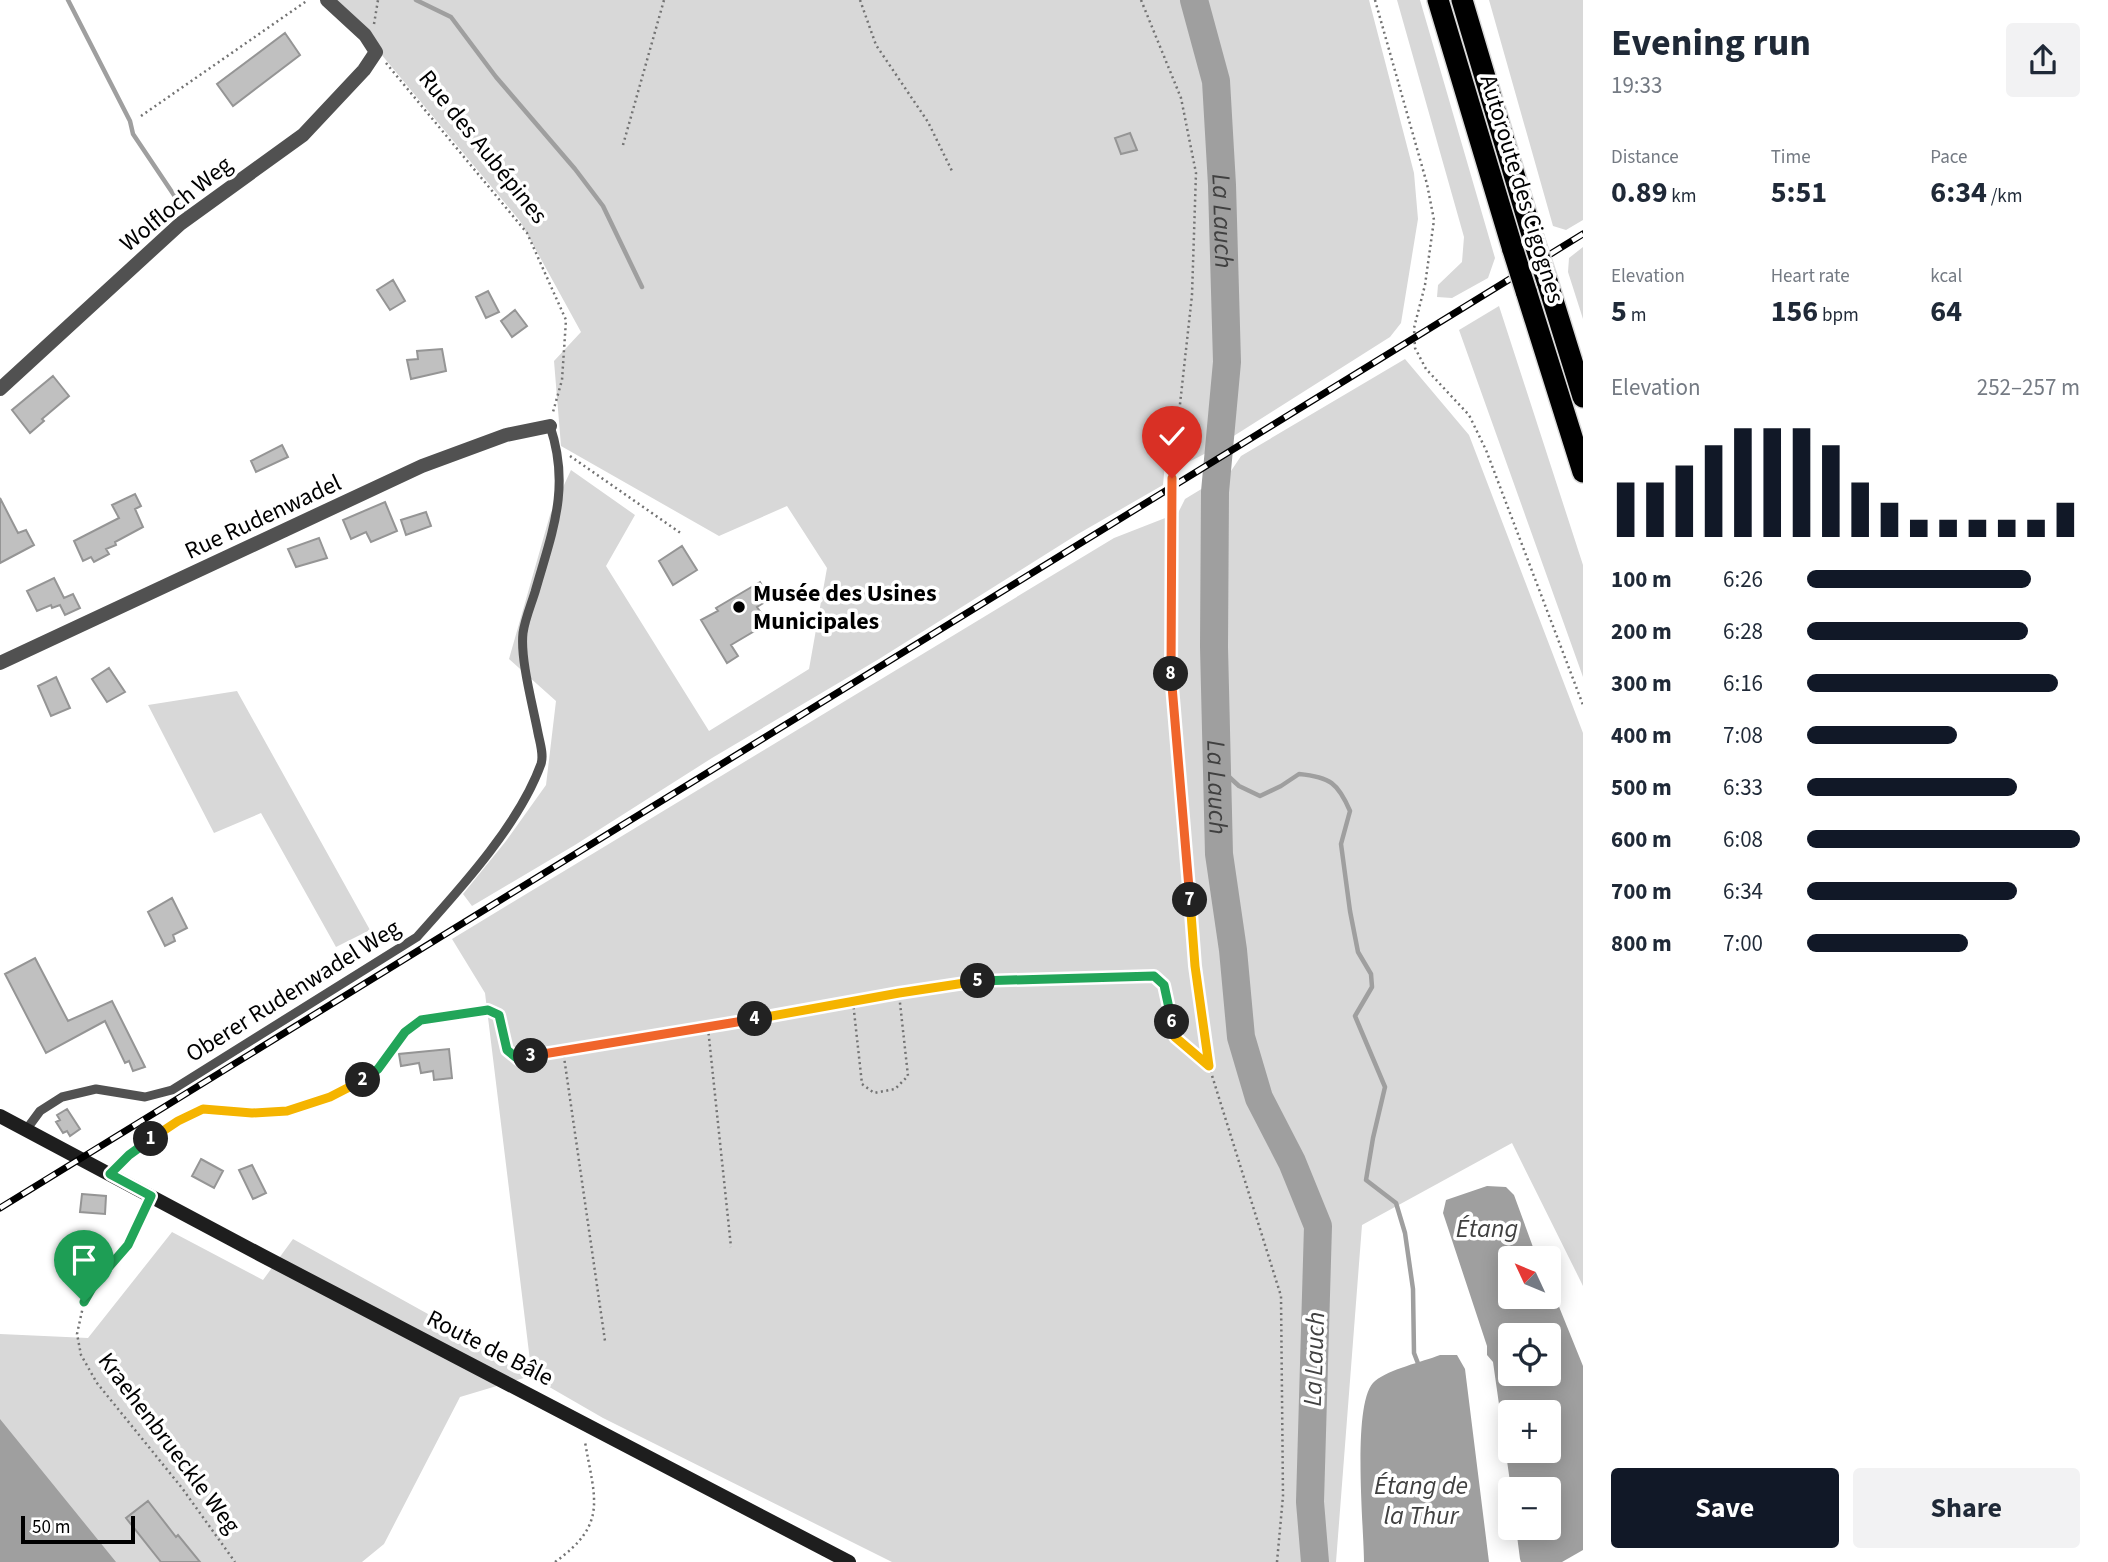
<!DOCTYPE html>
<meta charset="utf-8">
<style>
:root{--surface:#fff;--page:#f2f2f3;--text:#1f2937;--muted:#747a83;--accent:#111827}
body{margin:0;font-family:"Source Sans 3",sans-serif;background:var(--page);color:var(--text);height:100vh;display:flex;flex-direction:column;font-size:26px;white-space:nowrap}
*{box-sizing:border-box;margin:0}
p{font-size:23px;color:var(--muted)}
.icon{flex:none;width:38px;height:38px;fill:none;stroke:currentColor;stroke-width:2;stroke-linecap:round;stroke-linejoin:round}
.map{position:relative;flex:1;overflow:hidden}
.sheet{display:flex;flex-direction:column;background:var(--surface);width:525px}
.sheet>*{flex:none}
.needle{width:46px;rotate:314deg}
.fabs{position:absolute;left:1498px;top:1246px;display:grid;gap:14px}
.fabs a{display:grid;place-items:center;width:63px;height:63px;border-radius:7px;background:var(--surface);box-shadow:0 4px 18px #0003;font-size:35px}
.scale{position:absolute;left:21px;bottom:18px;width:114px;box-sizing:border-box;padding-left:7px;border:4px solid #000;border-top:0;font-size:19px;line-height:24px;white-space:nowrap;color:#000;-webkit-text-stroke:5px #fff;paint-order:stroke}
.pin{position:absolute;display:grid;place-items:center;width:60px;height:60px;color:#fff;margin:-72px -30px;border-radius:50% 50% 50% 0;rotate:-45deg;box-shadow:0 0 7px #0007}
.pin .icon{rotate:45deg}
.km{position:absolute;width:35px;height:35px;margin:-18px;border-radius:50%;background:#222;color:#fff;font-size:19px;line-height:35px;text-align:center}
.round{display:grid;place-items:center;flex:none;width:74px;height:74px;border-radius:7px;background:var(--page)}
.summary{display:flex;align-items:center;justify-content:space-between;height:119px;padding:0 28px}
h1{font-size:38px;font-weight:700;line-height:52px}
.stats{display:grid;grid-template-columns:repeat(3,1fr);gap:10px;height:119px;padding:7px 28px}
.stats div{display:grid;align-content:center}
.stats b{font-size:30px;font-weight:700}
.stats small{font-size:19px;font-weight:400}
.stats p{font-size:19px}
.chart{height:196px;padding:14px 28px}
.chart p{display:flex;justify-content:space-between}
.chart svg{width:100%;height:126px;margin-top:7px;stroke:var(--accent);stroke-width:6}
.primary-button{display:flex;gap:14px;margin-top:auto;padding:14px 28px}
.primary-button a{flex:1;height:80px;border-radius:7px;background:var(--accent);color:#fff;font-size:28px;font-weight:700;line-height:80px;text-align:center}
.primary-button a+a{background:var(--page);color:var(--text)}
ul{padding:0 28px;list-style:none;font-size:23px}
li{display:grid;grid-template-columns:112px 84px 1fr;align-items:center;height:52px}
li i{height:18px;border-radius:9px;background:var(--accent)}
main{display:flex;flex:1;min-height:0}
.map>svg:first-child{display:block}
.green{fill:#d8d8d8}
.water{fill:#9f9f9f;fill-rule:evenodd}
.lines{fill:none;stroke-linecap:round;stroke-linejoin:round}
.stream{stroke:#9f9f9f;stroke-width:4.5}
.river{stroke:#9f9f9f;stroke-width:28}
.building{fill:#c0c0c0;stroke:#959595;stroke-width:2}
.motorway-casing{stroke:#dbdbdb;stroke-width:24}
.path{stroke:#737373;stroke-width:2.5;stroke-dasharray:2 3.5;stroke-linecap:butt}
.service{stroke:#515151;stroke-width:9}
.minor{stroke:#515151;stroke-width:14}
.secondary{stroke:#1e1e1e;stroke-width:14}
.motorway{stroke:#000;stroke-width:21}
.rail-casing{stroke:#000;stroke-width:7}
.rail{stroke:#fff;stroke-width:4.5;stroke-dasharray:13;stroke-linecap:butt}
.motorway-bridge-casing{stroke:#dbdbdb;stroke-width:24;stroke-linecap:butt}
.motorway-bridge{stroke:#000;stroke-width:21}
.split-1-casing{stroke:#fff;stroke-width:14}
.split-2-casing{stroke:#fff;stroke-width:14}
.split-3-casing{stroke:#fff;stroke-width:14}
.split-4-casing{stroke:#fff;stroke-width:14}
.split-5-casing{stroke:#fff;stroke-width:14}
.split-6-casing{stroke:#fff;stroke-width:14}
.split-7-casing{stroke:#fff;stroke-width:14}
.split-8-casing{stroke:#fff;stroke-width:14}
.split-9-casing{stroke:#fff;stroke-width:14}
.split-1{stroke:#22a559;stroke-width:9}
.split-2{stroke:#f5b400;stroke-width:9}
.split-3{stroke:#22a559;stroke-width:9}
.split-4{stroke:#f0652b;stroke-width:9}
.split-5{stroke:#f5b400;stroke-width:9}
.split-6{stroke:#22a559;stroke-width:9}
.split-7{stroke:#f5b400;stroke-width:9}
.split-8{stroke:#f0652b;stroke-width:9}
.split-9{stroke:#f0652b;stroke-width:9}
.poi-dot{fill:#000;stroke:#fff;stroke-width:2.5}
.labels{text-anchor:middle;dominant-baseline:central;stroke-width:7;stroke-linejoin:round;paint-order:stroke}
.street-label{font-size:24px;fill:#000;stroke:#fff}
.poi-label{font-size:24px;font-weight:bold;fill:#000;stroke:#fff;text-anchor:start}
.water-label{font-size:26px;font-style:italic;fill:#404040;stroke:#fff}
</style>
<main>
<div class="map">
<svg width="1583" height="1562" viewBox="0 0 1583 1562">
<rect width="100%" height="100%" fill="#fff"/>
<!-- green -->
<path class="green" d="M336,0H1369L1414,173L1418,219L1401,323L1390,337L1210,451L1185,464V447L1166,453L1163,485L1078,534L879,659L712,758L575,845L472,906L463,894L506,841L546,785L556,701L509,659L550,515L571,470L635,515L606,566L709,731L809,669L827,568L787,506L719,536L561,446L554,361L581,332L520,221Z
M1397,0H1420L1495,258L1488,278L1452,298L1437,297L1438,285L1462,262L1464,237Z
M1489,0H1583V220L1566,230L1553,226Z
M1583,247V319L1568,272L1569,258Z
M1499,306L1583,565V677L1459,330Z
M1405,359L1469,435L1583,733V1286L1512,1143L1362,1225L1336,1562H892L603,1418L532,1377L485,993L452,939L1114,538L1178,513L1185,499L1231,471L1241,456Z
M237,691L370,930L336,947L261,813L214,833L148,705Z
M172,1232L263,1280L293,1239L437,1319L527,1377L460,1397L384,1544L362,1562H0V1334L88,1338Z"/>
<!-- water -->
<path class="water" d="M1487,1186L1506,1187L1514,1195L1537,1258H1510V1297H1549V1282L1583,1366V1550L1562,1562H1521L1520,1559L1516,1528H1549V1489H1511L1493,1362L1487,1355V1346L1443,1213L1446,1200ZM1549,1335V1374H1510V1335ZM1510,1412H1549V1451H1510Z
M1440,1355H1457L1465,1369L1489,1562H1364C1364,1529 1351,1399 1375,1381C1390,1369 1422,1362 1440,1355Z
M0,1419L116,1562H0Z"/>
<g class="lines">
<!-- stream -->
<path class="stream" d="M68,0L130,121L133,134L184,210
M416,0L451,17L496,77L575,169L603,206L642,287
M1216,765L1239,786L1260,796L1281,786L1299,774C1330,777 1338,783 1350,811L1341,844L1350,911L1358,952L1371,974L1372,987L1355,1016L1385,1087L1373,1138L1366,1180L1396,1203L1405,1233L1413,1289L1414,1353L1419,1366"/>
<!-- river -->
<path class="river" id="s1" d="M1194,0L1216,81L1222,185L1227,362L1215,492L1214,647L1219,854L1233,950L1241,1037L1259,1098L1292,1162L1318,1226L1310,1502L1315,1562"/>
</g>
<!-- building -->
<path class="building" d="M285,33L300,55L233,106L217,84Z
M1130,133L1137,150L1121,154L1115,138Z
M393,280L405,301L390,310L377,290Z
M488,291L499,312L486,318L476,297Z
M515,310L527,326L512,337L501,321Z
M442,349L446,371L411,379L407,360L418,359L417,351Z
M53,376L69,396L42,419L44,421L30,433L12,410Z
M282,445L288,457L256,472L251,461Z
M135,494L141,506L135,509L143,527L115,542L116,545L106,549L109,554L94,562L91,557L83,561L74,541L119,518L112,505Z
M0,498L18,533L26,530L34,545L0,563Z
M385,502L397,531L371,542L366,532L351,539L343,520Z
M426,512L431,526L406,535L401,520Z
M319,538L327,558L296,567L288,549Z
M682,546L697,570L673,585L659,561Z
M54,578L64,598L73,594L80,608L65,615L60,605L52,608L51,605L37,611L27,591Z
M760,582L770,599L757,607L768,623L731,645L738,656L727,663L701,620L718,611L716,608Z
M109,668L125,692L107,702L92,679Z
M56,677L70,708L51,716L38,686Z
M172,898L187,928L173,935L175,941L165,946L148,912Z
M35,958L68,1021L112,1001L145,1067L133,1071L129,1061L125,1063L105,1021L46,1053L5,974Z
M449,1049L452,1078L434,1080L433,1071L421,1073L419,1063L401,1066L399,1054Z
M67,1109L80,1129L70,1136L67,1131L63,1133L56,1122L60,1120L57,1115Z
M201,1159L223,1171L214,1188L192,1176Z
M252,1165L266,1193L253,1199L239,1170Z
M82,1194L106,1196L105,1214L80,1212Z
M148,1501L176,1537L178,1535L200,1562H161L126,1518Z"/>
<g class="lines">
<defs>
<path id="motorway" d="M1438,0L1513,250
M1462,0L1533,238
M1547,281L1583,397
M1526,291L1583,472"/>
</defs>
<!-- motorway casing -->
<use href="#motorway" class="motorway-casing"/>
<!-- path -->
<path class="path" d="M860,0L876,45L928,122L952,171
M1141,0L1181,98L1196,173L1192,295L1171,486V695L1195,966L1209,1066L1281,1296L1283,1496L1277,1562
M1375,0L1427,184L1434,220L1425,285L1414,328L1415,348L1426,369L1469,415L1486,450L1583,705
M374,24L378,0
M386,63L527,233L566,320L562,380L553,412
M141,116L308,0
M623,145L664,0
M570,456L682,534
M853,1002L862,1084L874,1093L895,1089L908,1076L899,994
M708,1028L731,1247
M563,1050L605,1341
M120,1165L129,1155L178,1121L203,1109L252,1113L287,1111L330,1097L378,1069L405,1032L421,1020L488,1010L499,1015L507,1050L518,1059L708,1028L899,993L985,980L1154,976L1164,985L1175,1037L1209,1066
M145,1209L128,1245L95,1283L84,1302L77,1334L81,1355L97,1383L182,1488L235,1562
M555,1562C608,1524 595,1500 585,1442"/>
<!-- service -->
<path class="service" d="M26,1130L40,1111L62,1097L96,1089L145,1097L172,1090L417,937C460,889 519,825 541,764C544,755 540,743 538,733C533,706 520,659 523,633C525,619 531,605 535,592C552,532 571,488 550,426"/>
<!-- minor -->
<path class="minor" d="M0,389L180,224L303,135L364,70L376,52L365,35L327,0
M0,663L422,466L506,435L550,426"/>
<!-- secondary -->
<path class="secondary" d="M0,1116L261,1255L849,1562"/>
<!-- motorway -->
<use href="#motorway" class="motorway"/>
<defs>
<path id="rail" d="M0,1208L1583,234"/>
</defs>
<!-- rail casing -->
<use href="#rail" class="rail-casing"/>
<!-- rail -->
<use href="#rail" class="rail"/>
<defs>
<path id="motorway-bridge" d="M1533,238L1547,281
M1513,250L1526,291"/>
</defs>
<!-- motorway-bridge casing -->
<use href="#motorway-bridge" class="motorway-bridge-casing"/>
<!-- motorway-bridge -->
<use href="#motorway-bridge" class="motorway-bridge"/>
</g>
<g class="lines">
<defs>
<path id="split-1" d="M84,1302L95,1283L128,1245L151,1196L110,1174L129,1155L151,1139"/>
<path id="split-2" d="M151,1139L178,1121L203,1109L252,1113L287,1111L330,1097L363,1080"/>
<path id="split-3" d="M363,1080L378,1069L405,1032L421,1020L488,1010L499,1015L507,1050L518,1059L531,1056"/>
<path id="split-4" d="M531,1056L755,1019"/>
<path id="split-5" d="M755,1019L899,993L978,981"/>
<path id="split-6" d="M978,981L1154,976L1164,985L1172,1022"/>
<path id="split-7" d="M1172,1022L1175,1037L1209,1066L1195,966L1190,900"/>
<path id="split-8" d="M1171,674L1190,900"/>
<path id="split-9" d="M1171,674L1172,478"/>
</defs>
<!-- split-1 casing -->
<use href="#split-1" class="split-1-casing"/>
<!-- split-2 casing -->
<use href="#split-2" class="split-2-casing"/>
<!-- split-3 casing -->
<use href="#split-3" class="split-3-casing"/>
<!-- split-4 casing -->
<use href="#split-4" class="split-4-casing"/>
<!-- split-5 casing -->
<use href="#split-5" class="split-5-casing"/>
<!-- split-6 casing -->
<use href="#split-6" class="split-6-casing"/>
<!-- split-7 casing -->
<use href="#split-7" class="split-7-casing"/>
<!-- split-8 casing -->
<use href="#split-8" class="split-8-casing"/>
<!-- split-9 casing -->
<use href="#split-9" class="split-9-casing"/>
<!-- split-1 -->
<use href="#split-1" class="split-1"/>
<!-- split-2 -->
<use href="#split-2" class="split-2"/>
<!-- split-3 -->
<use href="#split-3" class="split-3"/>
<!-- split-4 -->
<use href="#split-4" class="split-4"/>
<!-- split-5 -->
<use href="#split-5" class="split-5"/>
<!-- split-6 -->
<use href="#split-6" class="split-6"/>
<!-- split-7 -->
<use href="#split-7" class="split-7"/>
<!-- split-8 -->
<use href="#split-8" class="split-8"/>
<!-- split-9 -->
<use href="#split-9" class="split-9"/>
</g>
<!-- markers -->
<circle class="poi-dot" cx="739" cy="607" r="7"/>
<g class="labels">
<!-- street labels -->
<g class="street-label">
<text transform="translate(483 147) rotate(51)">Rue des Aubépines</text>
<text transform="translate(1522 189) rotate(73)">Autoroute des Cigognes</text>
<text transform="translate(176 204) rotate(-39)">Wolfloch Weg</text>
<text transform="translate(263 517) rotate(-25)">Rue Rudenwadel</text>
<text transform="translate(293 991) rotate(-32)">Oberer Rudenwadel Weg</text>
<text transform="translate(490 1348) rotate(27)">Route de Bâle</text>
<text transform="translate(169 1443) rotate(53)">Kraehenbrueckle Weg</text>
</g>
<!-- poi labels -->
<g class="poi-label">
<text x="753" y="593">Musée des Usines<tspan x="753" dy="28">Municipales</tspan></text>
</g>
<!-- water labels -->
<g class="water-label">
<text stroke="none"><textPath href="#s1" startOffset="224">La Lauch</textPath></text>
<text stroke="none"><textPath href="#s1" startOffset="791">La Lauch</textPath></text>
<text x="1487" y="1228">Étang</text>
<text transform="translate(1314 1359) rotate(-88)">La Lauch</text>
<text x="1421" y="1485">Étang de<tspan x="1421" dy="30">la Thur</tspan></text>
</g>
</g>
</svg>
<div class="fabs">
<a><svg class="needle" viewBox="-14 -14 28 28"><path d="M0-13l5 13h-10z" fill="#e53935"/><path d="M0 13l5-13h-10z" fill="#747a83"/></svg></a>
<a><svg class="icon" aria-label="locate" viewBox="0 0 24 24"><circle cx="12" cy="12" r="6"/><path d="M12 2v4M12 18v4M2 12h4M18 12h4"/></svg></a>
<a>+</a>
<a>−</a>
</div>
<div class="scale">50 m</div>
<div class="pin" style="left:84px;top:1302px;background:#1e9e55"><svg class="icon" aria-label="arrive" viewBox="0 0 24 24"><path d="M6 21V4h12l-3 4 3 4H6"/></svg></div>
<div class="pin" style="left:1172px;top:478px;background:#d93025"><svg class="icon" aria-label="check" viewBox="0 0 24 24"><path d="M5 12l5 5 9-10"/></svg></div>
<b class="km" style="left:151px;top:1139px">1</b>
<b class="km" style="left:363px;top:1080px">2</b>
<b class="km" style="left:531px;top:1056px">3</b>
<b class="km" style="left:755px;top:1019px">4</b>
<b class="km" style="left:978px;top:981px">5</b>
<b class="km" style="left:1172px;top:1022px">6</b>
<b class="km" style="left:1190px;top:900px">7</b>
<b class="km" style="left:1171px;top:674px">8</b>
</div>
<section class="sheet">
<div class="summary"><div><h1>Evening run</h1><p>19:33</p></div><a class="round"><svg class="icon" aria-label="share" viewBox="0 0 24 24"><path d="M12 15V3M7 8l5-5 5 5M5 13v7h14v-7"/></svg></a></div>
<div class="stats">
<div><p>Distance</p><b>0.89<small> km</small></b></div>
<div><p>Time</p><b>5:51</b></div>
<div><p>Pace</p><b>6:34<small> /km</small></b></div>
</div>
<div class="stats">
<div><p>Elevation</p><b>5<small> m</small></b></div>
<div><p>Heart rate</p><b>156<small> bpm</small></b></div>
<div><p>kcal</p><b>64</b></div>
</div>
<div class="chart"><p><span>Elevation</span>252–257 m</p>
<svg viewBox="0 0 160 44" preserveAspectRatio="none"><path d="M5 44V25M15 44V25M25 44V19M35 44V12M45 44V6M55 44V6M65 44V6M75 44V12M85 44V25M95 44V32M105 44V38M115 44V38M125 44V38M135 44V38M145 44V38M155 44V32"/></svg>
</div>
<ul>
<li><b>100 m</b>6:26<i style="width:82%"></i></li>
<li><b>200 m</b>6:28<i style="width:81%"></i></li>
<li><b>300 m</b>6:16<i style="width:92%"></i></li>
<li><b>400 m</b>7:08<i style="width:55%"></i></li>
<li><b>500 m</b>6:33<i style="width:77%"></i></li>
<li><b>600 m</b>6:08<i style="width:100%"></i></li>
<li><b>700 m</b>6:34<i style="width:77%"></i></li>
<li><b>800 m</b>7:00<i style="width:59%"></i></li>
</ul>
<div class="primary-button"><a>Save</a><a>Share</a></div>
</section>
</main>
